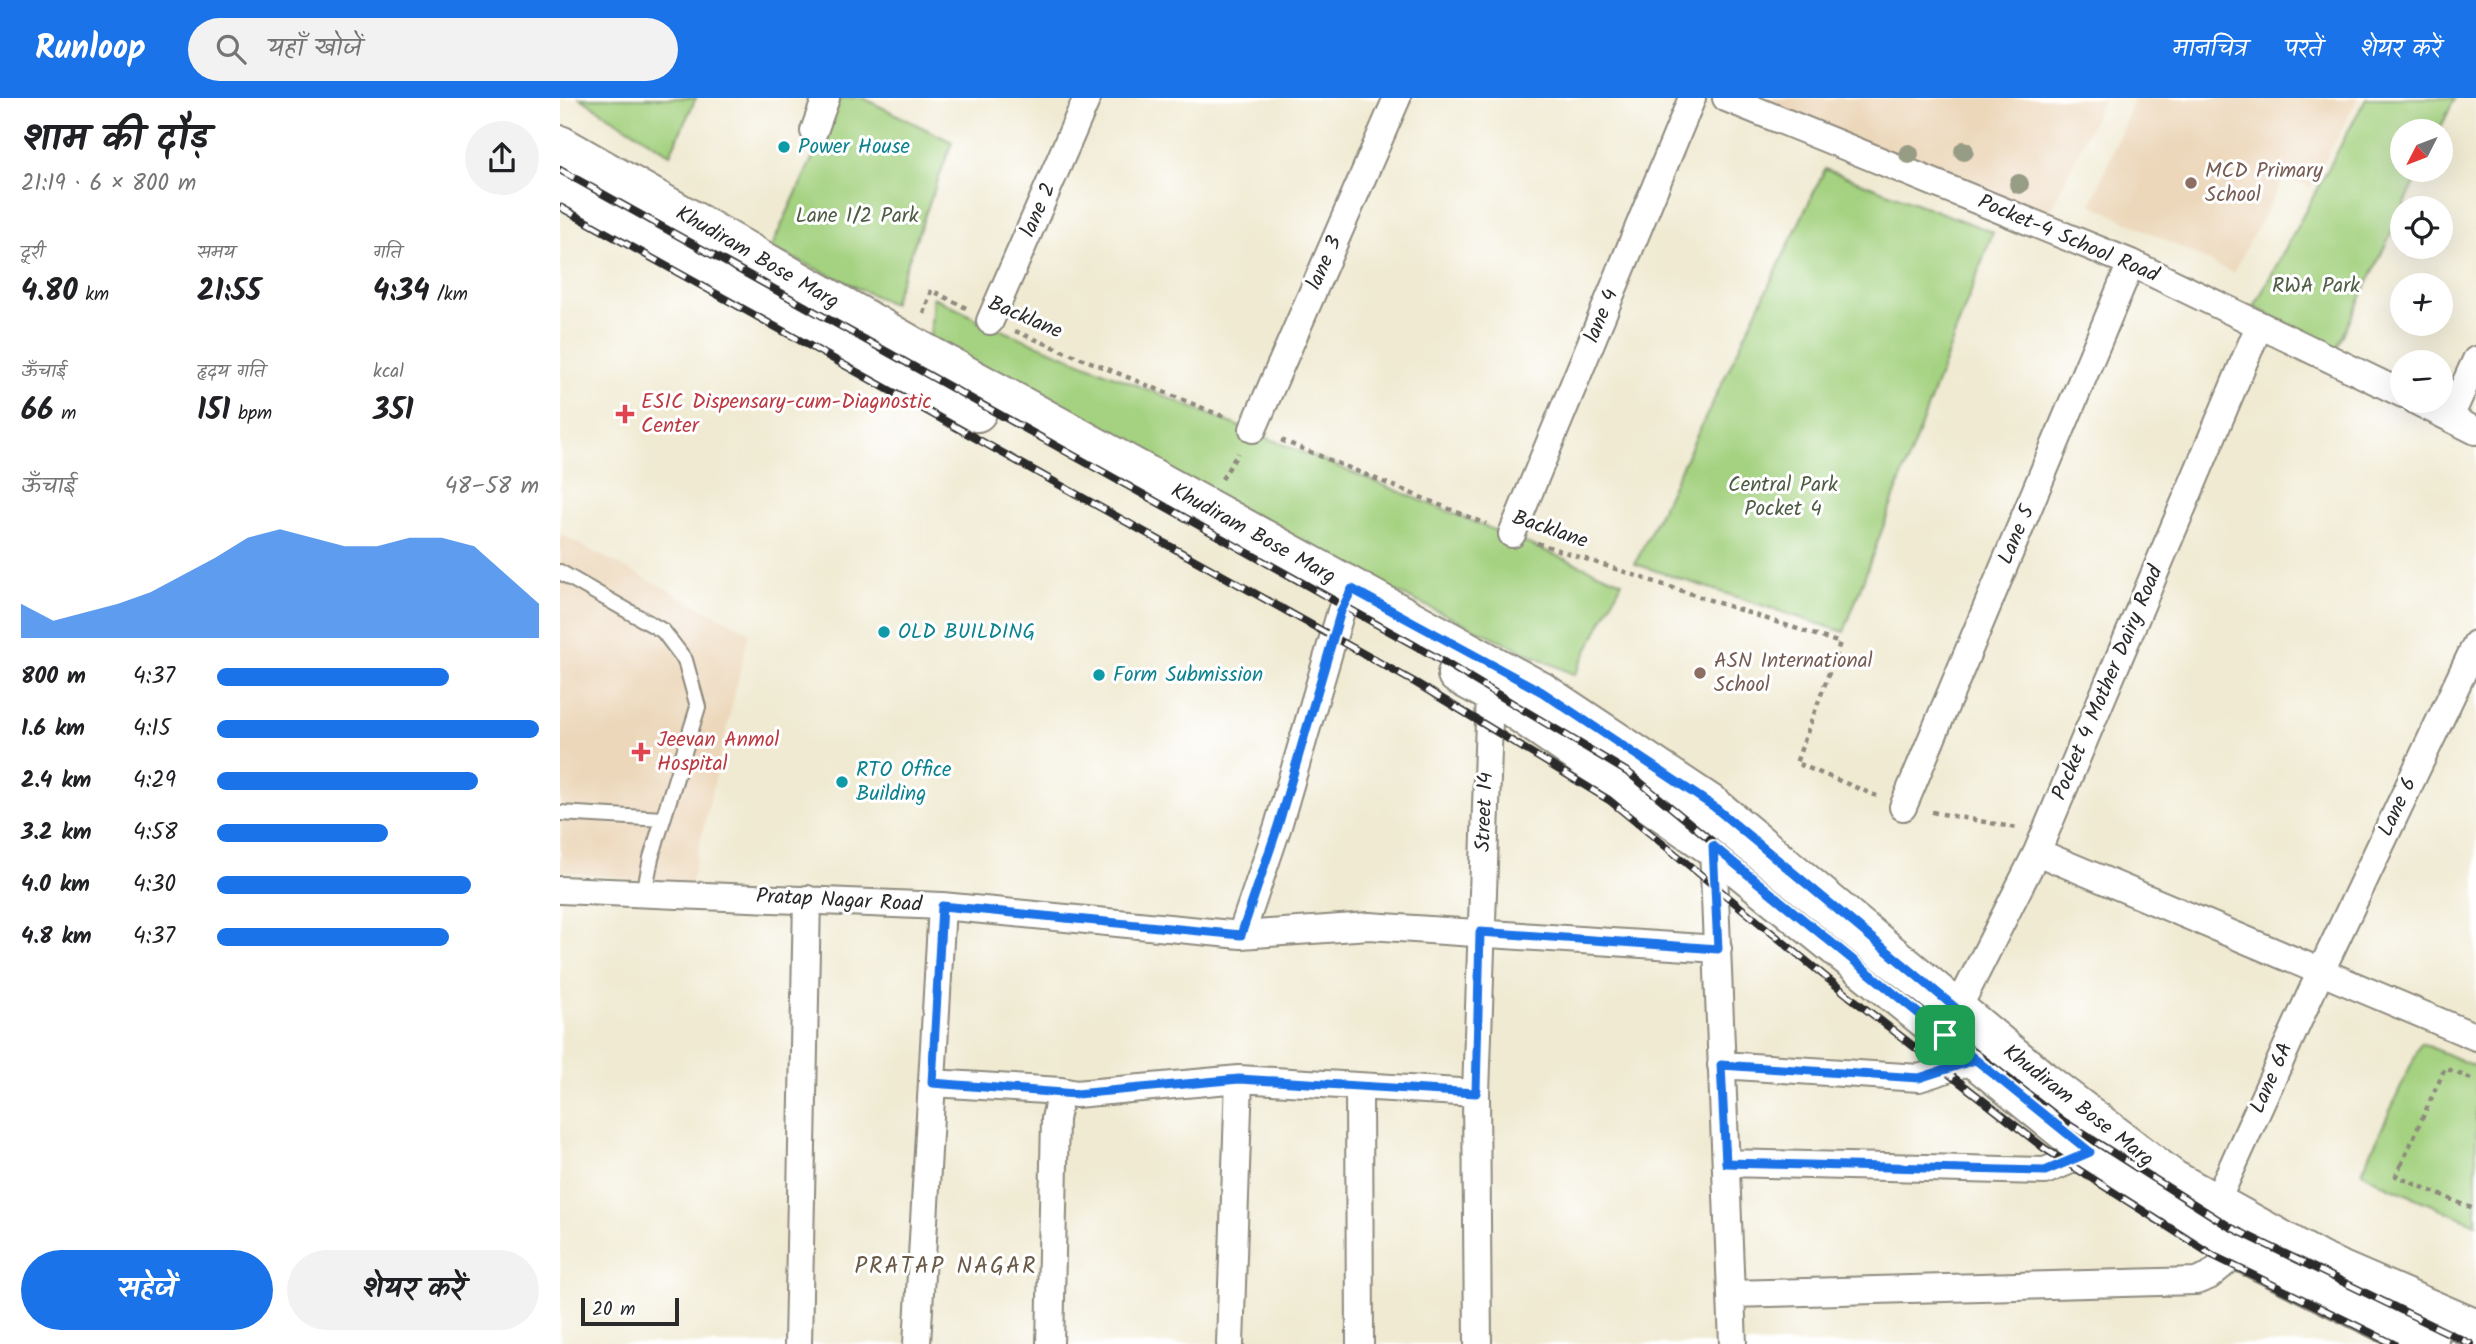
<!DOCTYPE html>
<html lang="hi">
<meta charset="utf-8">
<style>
:root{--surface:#fff;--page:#f2f2f2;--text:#202124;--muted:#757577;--accent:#1a73e8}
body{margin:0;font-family:Kalam,"Playpen Sans Deva",sans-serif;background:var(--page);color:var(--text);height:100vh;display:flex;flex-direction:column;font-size:26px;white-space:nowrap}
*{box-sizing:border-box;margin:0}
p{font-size:23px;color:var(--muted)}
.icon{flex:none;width:38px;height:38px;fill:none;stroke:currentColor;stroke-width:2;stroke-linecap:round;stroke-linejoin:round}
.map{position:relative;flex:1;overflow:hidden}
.sheet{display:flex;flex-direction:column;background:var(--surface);width:560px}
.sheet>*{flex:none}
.needle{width:46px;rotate:228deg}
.tools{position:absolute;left:1830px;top:21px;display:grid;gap:14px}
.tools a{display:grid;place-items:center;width:63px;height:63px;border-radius:50%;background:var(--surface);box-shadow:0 7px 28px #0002;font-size:35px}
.scale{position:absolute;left:21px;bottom:18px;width:98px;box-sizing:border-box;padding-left:7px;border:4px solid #2b2b2b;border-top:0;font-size:19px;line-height:24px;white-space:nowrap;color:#2b2b2b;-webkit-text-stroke:5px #fff;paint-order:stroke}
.pin{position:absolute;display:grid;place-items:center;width:60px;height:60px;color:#fff;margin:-30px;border-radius:14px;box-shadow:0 4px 10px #0006}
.round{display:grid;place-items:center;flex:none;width:74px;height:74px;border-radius:37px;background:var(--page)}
.overview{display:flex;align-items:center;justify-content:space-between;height:119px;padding:0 21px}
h1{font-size:38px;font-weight:700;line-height:52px}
.stats{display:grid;grid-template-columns:repeat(3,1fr);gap:10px;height:119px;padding:7px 21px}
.stats div{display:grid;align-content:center}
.stats b{font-size:30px;font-weight:700}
.stats small{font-size:19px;font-weight:400}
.stats p{font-size:19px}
.chart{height:196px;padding:14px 21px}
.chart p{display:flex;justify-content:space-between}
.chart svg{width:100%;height:126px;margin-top:7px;fill:var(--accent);opacity:.7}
.action{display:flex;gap:14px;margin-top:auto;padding:14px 21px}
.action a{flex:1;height:80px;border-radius:42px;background:var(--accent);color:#fff;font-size:28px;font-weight:700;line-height:80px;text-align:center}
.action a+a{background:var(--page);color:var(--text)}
ul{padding:0 21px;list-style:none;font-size:23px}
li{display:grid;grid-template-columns:112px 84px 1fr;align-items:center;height:52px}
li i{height:18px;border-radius:9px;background:var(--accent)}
header{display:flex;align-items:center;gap:42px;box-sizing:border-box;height:98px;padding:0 35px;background:var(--accent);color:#fff}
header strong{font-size:33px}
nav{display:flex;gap:38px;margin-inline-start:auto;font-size:24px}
.search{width:490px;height:63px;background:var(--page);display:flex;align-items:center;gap:18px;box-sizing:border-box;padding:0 24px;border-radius:38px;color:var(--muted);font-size:26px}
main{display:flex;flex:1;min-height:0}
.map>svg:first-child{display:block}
.built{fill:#ecd7ba}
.green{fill:#a4d280;stroke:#687e56;stroke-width:2}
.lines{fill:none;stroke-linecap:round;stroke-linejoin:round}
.lane-casing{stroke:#8e8a7e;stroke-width:18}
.street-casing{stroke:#8e8a7e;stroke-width:30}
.secondary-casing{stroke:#8e8a7e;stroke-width:42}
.path{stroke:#8e8a7e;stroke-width:4.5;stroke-dasharray:5 5;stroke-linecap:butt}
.lane{stroke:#fff;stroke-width:14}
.street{stroke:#fff;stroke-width:26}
.secondary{stroke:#fff;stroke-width:38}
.rail-casing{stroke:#2b2b2b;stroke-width:8}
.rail{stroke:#fff;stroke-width:5;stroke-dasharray:16;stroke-linecap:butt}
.tree{fill:#979c84}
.route-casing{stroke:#fff;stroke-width:14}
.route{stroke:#1a73e8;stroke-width:9}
.culture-dot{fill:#0f9aa8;stroke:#fff;stroke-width:2.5}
.education-dot{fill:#8d6e63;stroke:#fff;stroke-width:2.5}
.health-dot{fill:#e0444e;stroke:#fff;stroke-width:2.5}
.labels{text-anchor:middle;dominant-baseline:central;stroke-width:6;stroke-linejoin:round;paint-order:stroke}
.culture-label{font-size:21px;fill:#0d838f;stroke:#fff;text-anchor:start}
.education-label{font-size:21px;fill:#785e54;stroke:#fff;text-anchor:start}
.street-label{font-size:21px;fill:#2b2b2b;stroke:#fff}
.park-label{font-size:21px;fill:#4f5d44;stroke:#fff}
.health-label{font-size:21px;fill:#be3a42;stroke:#fff;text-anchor:start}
.neighbourhood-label{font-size:23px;letter-spacing:2px;fill:#695947;stroke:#fff}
</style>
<header>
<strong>Runloop</strong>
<div class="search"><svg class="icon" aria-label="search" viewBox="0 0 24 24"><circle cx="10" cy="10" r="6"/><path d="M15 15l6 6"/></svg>यहाँ खोजें</div>
<nav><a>मानचित्र</a><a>परतें</a><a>शेयर करें</a></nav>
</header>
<main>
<section class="sheet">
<div class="overview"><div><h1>शाम की दौड़</h1><p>21:19 · 6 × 800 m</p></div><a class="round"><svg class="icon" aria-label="share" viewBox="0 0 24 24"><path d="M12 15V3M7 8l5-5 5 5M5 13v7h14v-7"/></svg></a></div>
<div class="stats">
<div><p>दूरी</p><b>4.80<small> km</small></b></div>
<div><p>समय</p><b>21:55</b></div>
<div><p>गति</p><b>4:34<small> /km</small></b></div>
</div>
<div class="stats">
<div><p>ऊँचाई</p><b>66<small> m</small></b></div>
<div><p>हृदय गति</p><b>151<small> bpm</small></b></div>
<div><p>kcal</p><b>351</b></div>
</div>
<div class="chart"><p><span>ऊँचाई</span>48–58 m</p>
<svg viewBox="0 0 160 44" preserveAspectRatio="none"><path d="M0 44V32L10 38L20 35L30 32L40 28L50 22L60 16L70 9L80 6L90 9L100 12L110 12L120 9L130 9L140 12L150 22L160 32V44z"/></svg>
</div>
<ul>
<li><b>800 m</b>4:37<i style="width:72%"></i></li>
<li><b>1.6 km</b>4:15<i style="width:100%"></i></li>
<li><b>2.4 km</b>4:29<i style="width:81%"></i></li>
<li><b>3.2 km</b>4:58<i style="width:53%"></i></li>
<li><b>4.0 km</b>4:30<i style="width:79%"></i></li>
<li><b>4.8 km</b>4:37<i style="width:72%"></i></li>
</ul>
<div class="action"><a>सहेजें</a><a>शेयर करें</a></div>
</section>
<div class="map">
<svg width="1916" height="1246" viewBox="0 0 1916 1246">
<rect width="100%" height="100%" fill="#fff"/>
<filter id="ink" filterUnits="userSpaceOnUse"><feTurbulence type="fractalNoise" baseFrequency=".0143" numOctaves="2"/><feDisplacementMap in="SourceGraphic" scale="14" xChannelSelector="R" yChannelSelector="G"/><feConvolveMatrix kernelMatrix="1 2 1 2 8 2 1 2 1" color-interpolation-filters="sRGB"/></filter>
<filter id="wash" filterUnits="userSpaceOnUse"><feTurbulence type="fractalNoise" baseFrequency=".00686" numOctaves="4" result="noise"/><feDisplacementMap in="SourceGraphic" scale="28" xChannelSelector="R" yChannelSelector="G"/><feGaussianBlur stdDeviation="1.57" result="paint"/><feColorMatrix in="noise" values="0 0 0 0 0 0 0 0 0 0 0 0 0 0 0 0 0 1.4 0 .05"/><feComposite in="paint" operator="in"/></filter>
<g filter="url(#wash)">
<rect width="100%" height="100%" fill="#f0ead2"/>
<!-- built -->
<path class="built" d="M1194,0H1544L1487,119Z
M1575,0H1798L1751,89L1723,81L1673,175L1531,106Z
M0,436L189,534L130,789L0,773Z"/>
<!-- green -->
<path class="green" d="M20,0H136L110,56Z
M280,0H303L392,44L332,206L211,150Z
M1806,0H1895L1879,33H1843V72H1861L1776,252L1694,209Z
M1265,71L1433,134L1284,534L1075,466Z
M373,199L429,227L1062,484L1015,577L647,406L370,241Z
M1861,945L1916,969V1126L1825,1087L1802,1074Z"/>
</g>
<g filter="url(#ink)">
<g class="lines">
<defs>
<path id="lane" d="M0,474L103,533L125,562L138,609L91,760L84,796
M0,715L103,721"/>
<path id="street" d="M1166,0L1571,165L1843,296
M254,33L266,0
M430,223L527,0
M1856,303L1916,333
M1890,319L1916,262
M693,331L837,0
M952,436L1132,0
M1343,709L1571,165
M1153,749L1173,1246
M1477,754L1916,939
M0,792L382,808L681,837L809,828L1158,851
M681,837L718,728L781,513
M1390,926L1477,754L1699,228
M1161,967L1359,980L1415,962
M372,985L501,993
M799,988L800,1246
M916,995L930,594
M1166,1065L1485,1073L1530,1054
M1664,1087L1761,873L1916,546
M1171,1196L1636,1183L1649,1178L1679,1153
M238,1246L247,801
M357,1246L382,808
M490,1246L495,1021L501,993L516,996L679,981L916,995L918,1246
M670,1246L679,981"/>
<path id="secondary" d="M0,47L354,249L982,594L1153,708L1483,983L1612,1081L1761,1164L1916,1231
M0,86L417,314
M897,576L930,594L1153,749L1530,1054L1679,1153L1869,1246"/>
</defs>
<!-- lane casing -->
<use href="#lane" class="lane-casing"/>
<!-- street casing -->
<use href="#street" class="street-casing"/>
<!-- secondary casing -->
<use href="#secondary" class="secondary-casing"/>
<!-- path -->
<path class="path" d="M364,216L371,192L406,210
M455,233L667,320
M721,342L926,426
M662,381L678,355
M977,445L1280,545L1236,665L1317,698
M1372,714L1457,730
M1841,1066L1836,1078L1916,1112
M1841,1067L1885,970L1916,983"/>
<!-- lane -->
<use href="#lane" class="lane"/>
<!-- street -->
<use href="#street" class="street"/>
<!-- secondary -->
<use href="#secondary" class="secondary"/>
<defs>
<path id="rail" d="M0,72L872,557L1069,675L1309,872L1503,1023L1670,1129L1911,1246
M0,109L856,585L1049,702L1289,898L1484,1050L1654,1158L1834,1246"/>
</defs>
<!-- rail casing -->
<use href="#rail" class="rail-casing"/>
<!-- rail -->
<use href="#rail" class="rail"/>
</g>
<!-- trees -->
<g class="tree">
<circle cx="1404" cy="53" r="10"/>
<circle cx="1349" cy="56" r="10"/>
<circle cx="1459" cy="86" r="10"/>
</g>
</g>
<g class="lines" filter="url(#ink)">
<defs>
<path id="route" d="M1385,937L1153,748L1158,851L920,834L916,995L679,981L516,996L372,985L382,808L681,837L718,728L781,513L792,491L982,594L1153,708L1398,912L1385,937L1530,1054L1485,1073L1166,1065L1161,967L1359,980L1415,962L1385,937"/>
</defs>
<!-- route casing -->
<use href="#route" class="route-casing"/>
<!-- route -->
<use href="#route" class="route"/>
</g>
<!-- markers -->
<g class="culture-dot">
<circle cx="224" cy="49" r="7"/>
<circle cx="324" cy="534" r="7"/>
<circle cx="539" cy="577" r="7"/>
<circle cx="282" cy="684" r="7"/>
</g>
<g class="education-dot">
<circle cx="1631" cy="85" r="7"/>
<circle cx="1140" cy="575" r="7"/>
</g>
<g class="health-dot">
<path d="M61.5 305.5h7v7h7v7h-7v7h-7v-7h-7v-7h7z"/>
<path d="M77.5 643.5h7v7h7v7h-7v7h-7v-7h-7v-7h7z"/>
</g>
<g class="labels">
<!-- culture labels -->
<g class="culture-label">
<text x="238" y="49">Power House</text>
<text x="338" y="534">OLD BUILDING</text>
<text x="553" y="577">Form Submission</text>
<text x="296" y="672">RTO Office<tspan x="296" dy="24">Building</tspan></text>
</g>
<!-- education labels -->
<g class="education-label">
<text x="1645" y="73">MCD Primary<tspan x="1645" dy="24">School</tspan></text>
<text x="1154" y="563">ASN International<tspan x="1154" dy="24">School</tspan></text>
</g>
<!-- street labels -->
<g class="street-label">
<text transform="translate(479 112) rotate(-66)">lane 2</text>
<text transform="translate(1508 141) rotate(23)">Pocket-4 School Road</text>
<text transform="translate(197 160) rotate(30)">Khudiram Bose Marg</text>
<text transform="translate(765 165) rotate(-66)">lane 3</text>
<text transform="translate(1042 218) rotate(-68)">lane 4</text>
<text transform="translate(465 220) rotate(23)">Backlane</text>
<text transform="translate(990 432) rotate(19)">Backlane</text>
<text transform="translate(693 436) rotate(29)">Khudiram Bose Marg</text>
<text transform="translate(1457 437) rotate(-67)">Lane 5</text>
<text transform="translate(1548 585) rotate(-67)">Pocket 4 Mother Dairy Road</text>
<text transform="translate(1838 709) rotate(-65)">Lane 6</text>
<text transform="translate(925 714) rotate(-88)">Street 14</text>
<text transform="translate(279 803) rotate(3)">Pratap Nagar Road</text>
<text transform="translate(1712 980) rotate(-66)">Lane 6A</text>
<text transform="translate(1518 1008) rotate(38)">Khudiram Bose Marg</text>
</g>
<!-- park labels -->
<g class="park-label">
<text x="297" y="118">Lane 1/2 Park</text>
<text x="1756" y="188">RWA Park</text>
<text x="1223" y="387">Central Park<tspan x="1223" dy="24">Pocket 4</tspan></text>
</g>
<!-- health labels -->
<g class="health-label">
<text x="81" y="304">ESIC Dispensary-cum-Diagnostic<tspan x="81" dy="24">Center</tspan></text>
<text x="97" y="642">Jeevan Anmol<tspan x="97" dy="24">Hospital</tspan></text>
</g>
<!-- neighbourhood labels -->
<g class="neighbourhood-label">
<text x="386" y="1169">PRATAP NAGAR</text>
</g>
</g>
</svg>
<div class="tools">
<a><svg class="needle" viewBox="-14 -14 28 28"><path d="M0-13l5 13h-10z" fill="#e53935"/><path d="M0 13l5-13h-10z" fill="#757577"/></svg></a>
<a><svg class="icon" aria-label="locate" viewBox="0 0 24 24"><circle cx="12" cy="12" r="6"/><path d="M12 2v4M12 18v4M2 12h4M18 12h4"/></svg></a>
<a>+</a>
<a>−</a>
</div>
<div class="scale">20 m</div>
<div class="pin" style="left:1385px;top:937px;background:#1e9e55"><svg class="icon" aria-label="arrive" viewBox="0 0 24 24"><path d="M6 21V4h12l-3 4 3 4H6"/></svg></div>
</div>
</main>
